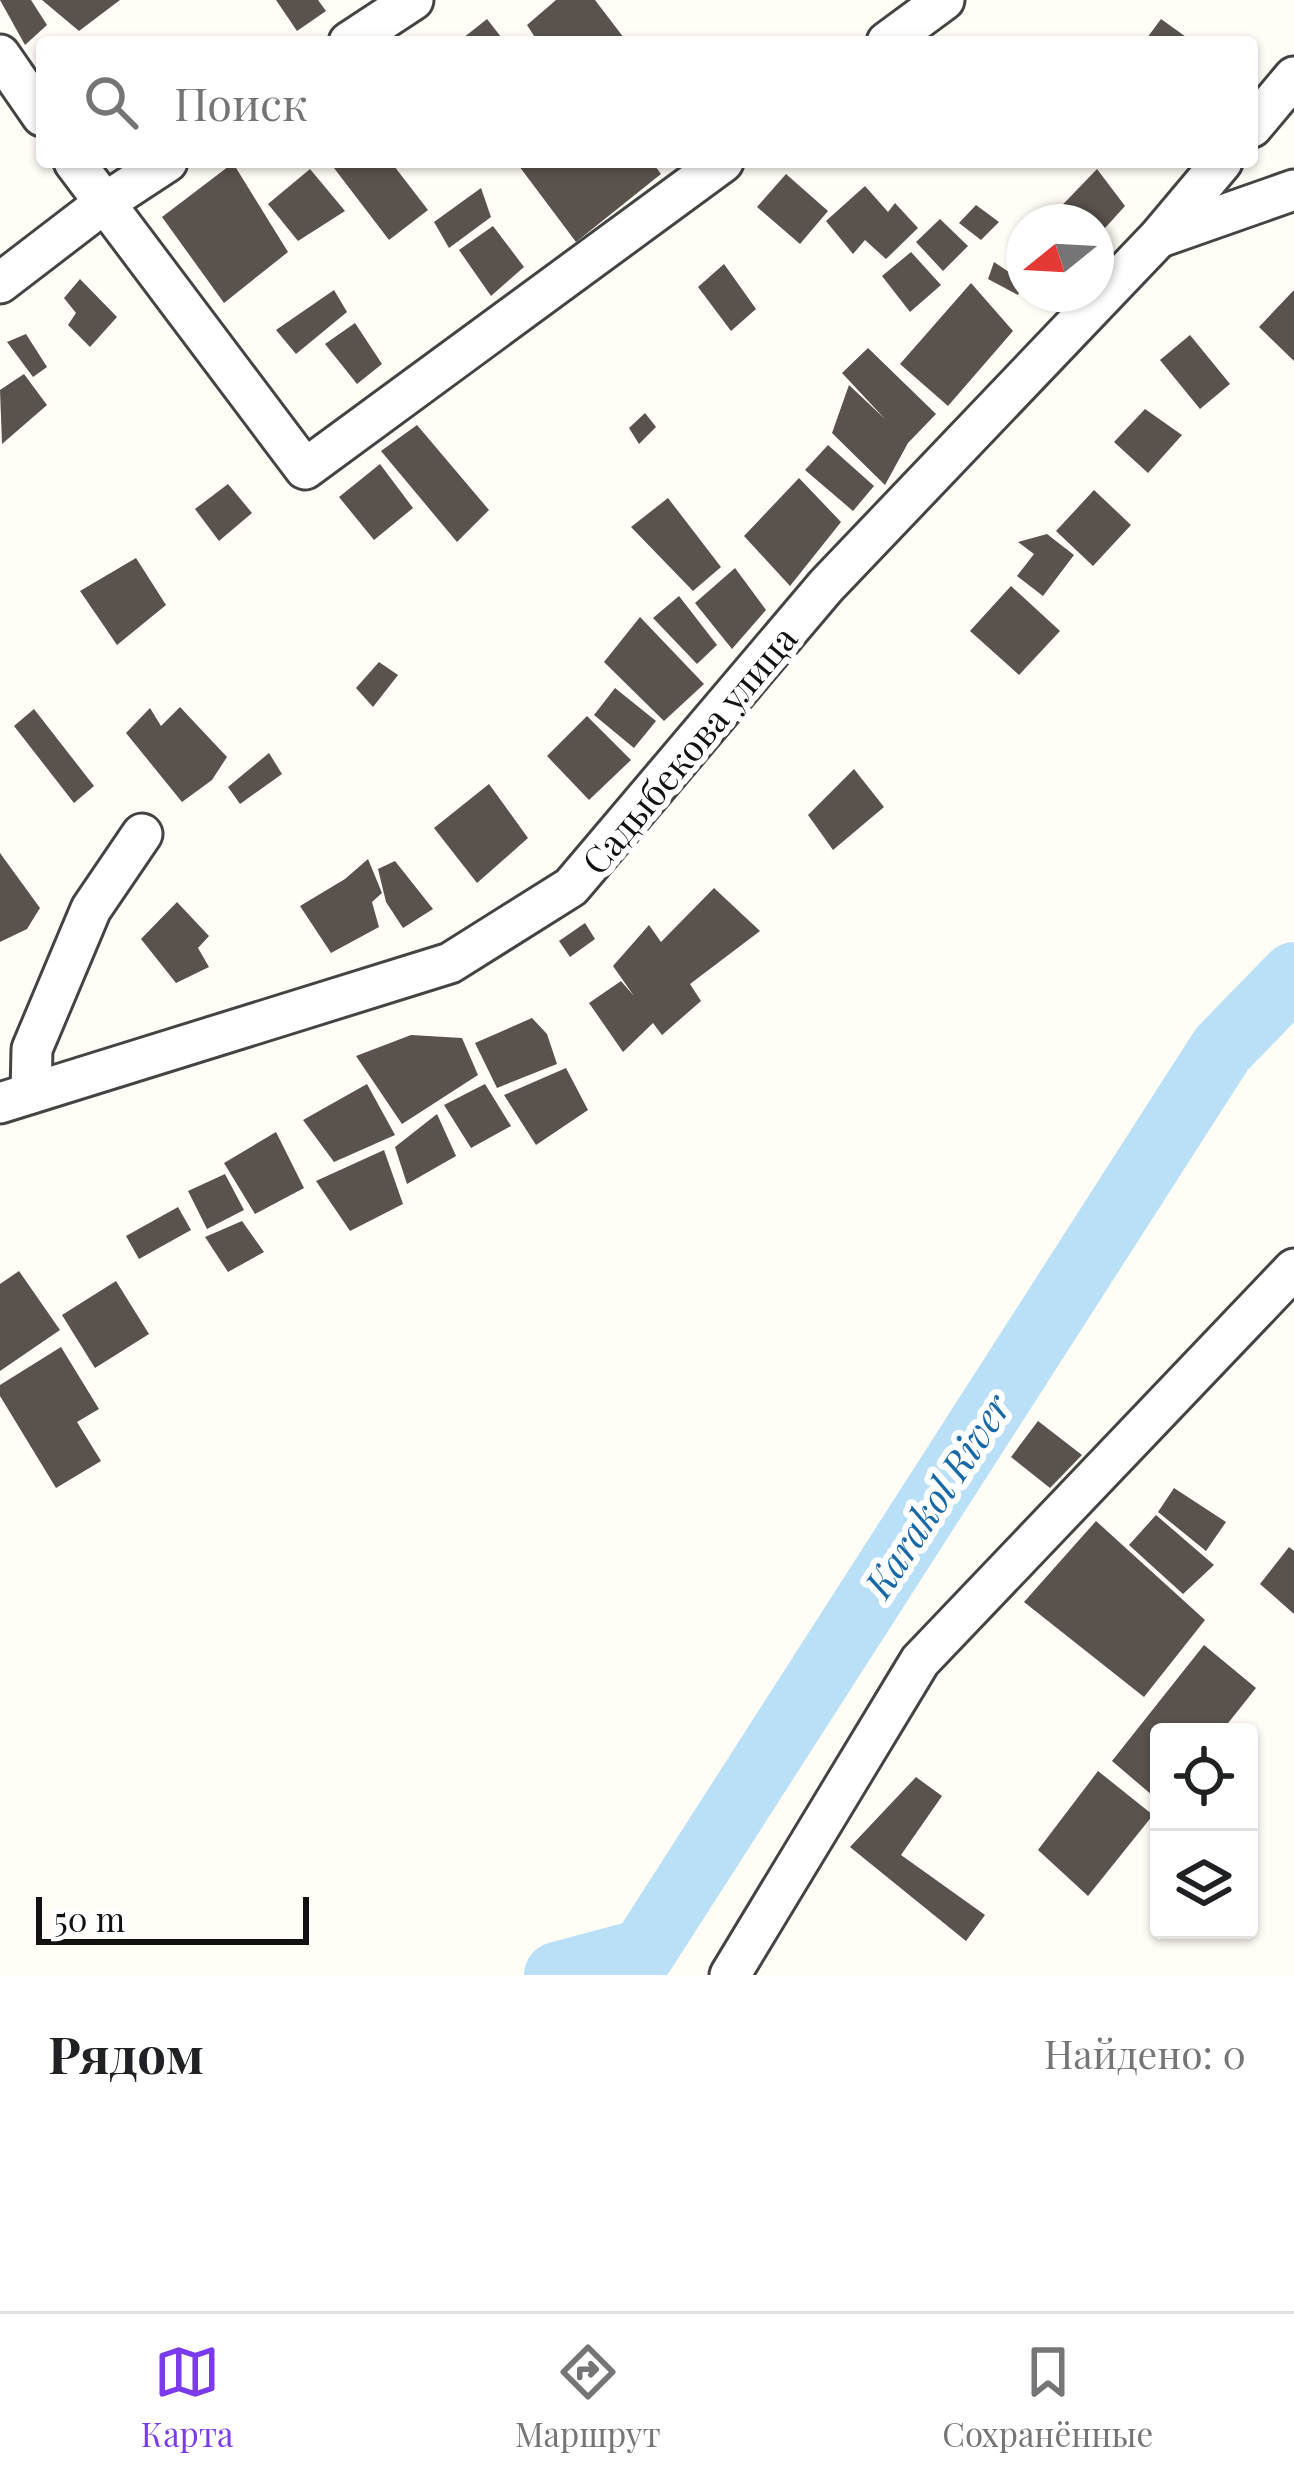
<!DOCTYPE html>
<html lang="ru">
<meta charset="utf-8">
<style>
:root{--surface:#fff;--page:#f6f6f6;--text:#202124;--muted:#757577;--line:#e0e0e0;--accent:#7c3aed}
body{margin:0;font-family:"Playfair Display",serif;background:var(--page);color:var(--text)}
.controls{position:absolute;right:36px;bottom:36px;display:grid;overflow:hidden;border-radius:12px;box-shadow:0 3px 9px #0004}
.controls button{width:108px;height:108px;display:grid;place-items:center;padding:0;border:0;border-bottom:3px solid var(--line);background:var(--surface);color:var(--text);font:60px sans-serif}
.compass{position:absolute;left:1006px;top:204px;width:108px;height:108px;border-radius:50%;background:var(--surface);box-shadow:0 3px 9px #0004;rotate:252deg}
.scale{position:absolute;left:36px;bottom:30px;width:273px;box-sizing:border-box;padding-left:12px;border:6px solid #111;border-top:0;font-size:33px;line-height:42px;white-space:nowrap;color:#111;-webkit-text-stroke:9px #fff;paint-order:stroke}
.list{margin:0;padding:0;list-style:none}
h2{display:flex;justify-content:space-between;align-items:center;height:156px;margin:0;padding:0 48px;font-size:51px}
h2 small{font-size:39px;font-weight:400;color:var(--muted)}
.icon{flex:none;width:66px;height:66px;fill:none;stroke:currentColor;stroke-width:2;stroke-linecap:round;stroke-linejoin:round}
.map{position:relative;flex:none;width:1294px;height:1975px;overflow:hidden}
.search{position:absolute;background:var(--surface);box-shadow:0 3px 9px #0004;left:36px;right:36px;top:36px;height:132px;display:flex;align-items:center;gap:30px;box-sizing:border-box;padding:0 42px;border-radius:12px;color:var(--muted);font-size:45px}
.sheet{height:336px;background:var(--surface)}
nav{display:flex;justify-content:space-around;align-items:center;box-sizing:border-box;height:168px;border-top:3px solid var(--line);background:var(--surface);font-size:33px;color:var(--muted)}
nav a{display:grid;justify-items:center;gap:6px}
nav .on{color:var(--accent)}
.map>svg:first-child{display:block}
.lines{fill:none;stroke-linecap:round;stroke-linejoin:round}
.river{stroke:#b9e0f7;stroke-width:66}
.building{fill:#5a524d}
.minor-casing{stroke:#444;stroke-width:45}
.minor{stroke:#fff;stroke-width:39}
.labels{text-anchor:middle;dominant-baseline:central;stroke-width:12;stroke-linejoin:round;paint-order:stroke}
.street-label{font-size:36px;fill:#111;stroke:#fff}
.water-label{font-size:39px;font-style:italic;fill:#1768a6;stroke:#fff}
</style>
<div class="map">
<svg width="1294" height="1975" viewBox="0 0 1294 1975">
<rect width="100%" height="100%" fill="#fffdf5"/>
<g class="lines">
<path class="river" d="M557,1975L643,1952L1222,1049L1294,975"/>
</g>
<g class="building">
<path d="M0,0H31L47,25L25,45Z"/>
<path d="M42,0H120L79,31Z"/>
<path d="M276,0H318L326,11L297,31Z"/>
<path d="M556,0H595L624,38L618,42H538L527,25Z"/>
<path d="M487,19L505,42H458Z"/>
<path d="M1161,19L1193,42H1144Z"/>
<path d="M343,162H391L428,210L389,240L334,168Z"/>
<path d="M524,162H652L661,174L576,242L519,166Z"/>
<path d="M233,163L288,252L224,303L162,217Z"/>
<path d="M310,169L345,211L298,241L268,204Z"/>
<path d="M1097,169L1125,206L1096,238V222H1046Z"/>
<path d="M786,174L828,211L800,244L757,207Z"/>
<path d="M865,186L888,212L895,203L918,228L886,259L865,240L853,254L826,221Z"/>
<path d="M481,188L491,217L449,248L434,222Z"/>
<path d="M976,205L999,222L981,240L959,223Z"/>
<path d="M940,219L968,246L943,271L916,242Z"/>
<path d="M493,226L524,267L491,296L459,250Z"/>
<path d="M911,252L941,285L910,312L882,276Z"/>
<path d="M994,262L1024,282L1018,295L988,279Z"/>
<path d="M724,264L756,309L731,331L698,287Z"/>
<path d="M80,279L117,317L90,347L68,325L76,313L64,298Z"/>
<path d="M971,283L1013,331L948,406L900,364Z"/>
<path d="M334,290L347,312L296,354L276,330Z"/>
<path d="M1294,290V361L1259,327Z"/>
<path d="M355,323L382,364L357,384L325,344Z"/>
<path d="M26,334L47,367L33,377L7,342Z"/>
<path d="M1190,335L1230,384L1200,409L1160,360Z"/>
<path d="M868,348L936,414L908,443L885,485L832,433L849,385L885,419L842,373Z"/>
<path d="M24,374L47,405L2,444L0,390Z"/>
<path d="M1145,409L1182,435L1148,473L1114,442Z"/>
<path d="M645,413L656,427L639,444L629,428Z"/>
<path d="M417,425L489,510L457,542L381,451Z"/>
<path d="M828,445L874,486L853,511L805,470Z"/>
<path d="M380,464L413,508L374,540L339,497Z"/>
<path d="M799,478L841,522L790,586L744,536Z"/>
<path d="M228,484L252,513L219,541L195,509Z"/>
<path d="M1094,490L1131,525L1093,566L1056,531Z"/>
<path d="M668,498L721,567L693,591L631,527Z"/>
<path d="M1047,534L1074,555L1043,596L1017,576L1034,554L1018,542Z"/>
<path d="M136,558L166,605L117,645L80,591Z"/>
<path d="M735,568L766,610L732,649L695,603Z"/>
<path d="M1011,586L1060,631L1019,675L970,631Z"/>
<path d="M679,596L717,645L697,664L653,618Z"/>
<path d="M640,617L704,684L664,721L604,662Z"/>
<path d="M379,662L398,675L373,707L356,688Z"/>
<path d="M615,688L656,721L634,748L594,715Z"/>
<path d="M180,707L227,757L212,780L182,802L126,733L150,708L161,726Z"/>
<path d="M34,709L94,786L74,803L14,726Z"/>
<path d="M587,716L631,760L589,800L547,756Z"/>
<path d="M269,753L282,774L240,804L228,787Z"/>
<path d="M854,769L884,807L833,850L808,815Z"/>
<path d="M489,784L528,838L477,883L434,828Z"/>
<path d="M0,853L40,908L27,929L0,942Z"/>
<path d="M368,859L382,893L372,902L379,927L331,953L300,906L345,879Z"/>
<path d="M395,861L433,909L403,928L386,902L378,869Z"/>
<path d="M714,888L760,931L690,984L701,1001L662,1035L653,1023L623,1052L589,1003L621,981L634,996L613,966L649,925L661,942Z"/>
<path d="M177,902L209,936L198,948L209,967L176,983L141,939Z"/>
<path d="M585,923L595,939L570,957L559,941Z"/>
<path d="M532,1018L547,1034L557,1064L497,1088L475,1043Z"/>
<path d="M411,1035L462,1038L478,1075L402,1124L356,1056Z"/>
<path d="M566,1068L588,1110L536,1145L504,1095Z"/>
<path d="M367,1084L395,1135L334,1162L303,1120Z"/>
<path d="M485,1084L511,1126L471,1148L444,1105Z"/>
<path d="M437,1114L456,1156L407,1184L395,1147Z"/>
<path d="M276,1132L304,1188L255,1214L224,1163Z"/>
<path d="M384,1150L403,1204L350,1231L316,1181Z"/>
<path d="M225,1174L244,1210L207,1229L188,1191Z"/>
<path d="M178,1207L191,1230L139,1259L126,1236Z"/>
<path d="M242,1221L264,1252L228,1272L205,1237Z"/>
<path d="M19,1271L60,1330L0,1371V1284Z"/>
<path d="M116,1281L149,1334L95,1368L62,1315Z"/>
<path d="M61,1347L99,1409L77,1422L101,1461L56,1488L0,1396V1385Z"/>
<path d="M1038,1421L1082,1455L1050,1488L1011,1457Z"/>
<path d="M1174,1488L1226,1522L1206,1551L1158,1512Z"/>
<path d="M1156,1515L1214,1565L1183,1594L1129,1545Z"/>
<path d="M1096,1521L1205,1620L1144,1697L1024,1602Z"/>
<path d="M1289,1547L1294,1551V1614L1260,1584Z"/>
<path d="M1204,1645L1256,1688L1221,1732H1159V1801L1112,1761Z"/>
<path d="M1098,1771L1153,1815L1088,1896L1038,1850Z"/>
<path d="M916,1777L942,1796L901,1855L985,1915L966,1941L850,1847Z"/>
</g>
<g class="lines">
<defs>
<g id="minor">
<path d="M349,42L413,0"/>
<path d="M887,42L944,0"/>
<path d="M0,55L42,116"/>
<path d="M1252,127L1294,77"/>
<path d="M74,162L305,469L723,162"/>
<path d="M1163,236L1294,190"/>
<path d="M0,283L103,204L167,162"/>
<path d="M31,1093L32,1049L91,909L142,834"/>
<path d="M0,1103L450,963L571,887L826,586L1159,237L1222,162"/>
<path d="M730,1975L920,1661L1294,1269"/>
</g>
</defs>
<use href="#minor" class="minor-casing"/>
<use href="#minor" class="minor"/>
</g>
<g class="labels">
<g class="street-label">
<text transform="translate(688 749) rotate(-50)">Садыбекова улица</text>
</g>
<g class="water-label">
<text transform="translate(936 1495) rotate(-57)">Karakol River</text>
</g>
</g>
</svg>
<div class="controls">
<button><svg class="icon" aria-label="locate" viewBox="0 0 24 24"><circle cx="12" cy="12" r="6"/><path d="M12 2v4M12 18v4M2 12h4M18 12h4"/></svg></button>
<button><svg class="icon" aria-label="layers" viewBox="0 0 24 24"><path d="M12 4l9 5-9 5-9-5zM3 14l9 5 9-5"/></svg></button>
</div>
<svg class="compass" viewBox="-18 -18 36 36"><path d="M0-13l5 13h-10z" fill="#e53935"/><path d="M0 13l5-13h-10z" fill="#757577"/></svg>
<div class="scale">50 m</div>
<div class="search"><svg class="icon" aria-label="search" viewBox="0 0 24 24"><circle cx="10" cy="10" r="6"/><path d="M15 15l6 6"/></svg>Поиск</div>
</div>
<section class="sheet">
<h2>Рядом<small>Найдено: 0</small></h2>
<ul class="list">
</ul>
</section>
<nav>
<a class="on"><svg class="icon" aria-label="map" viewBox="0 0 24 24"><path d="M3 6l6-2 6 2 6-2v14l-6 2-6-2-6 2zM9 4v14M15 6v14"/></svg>Карта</a>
<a><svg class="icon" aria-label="directions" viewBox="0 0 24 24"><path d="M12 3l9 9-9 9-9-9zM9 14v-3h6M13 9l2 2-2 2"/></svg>Маршрут</a>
<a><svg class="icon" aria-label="saved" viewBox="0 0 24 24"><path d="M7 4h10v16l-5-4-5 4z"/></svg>Сохранённые</a>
</nav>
